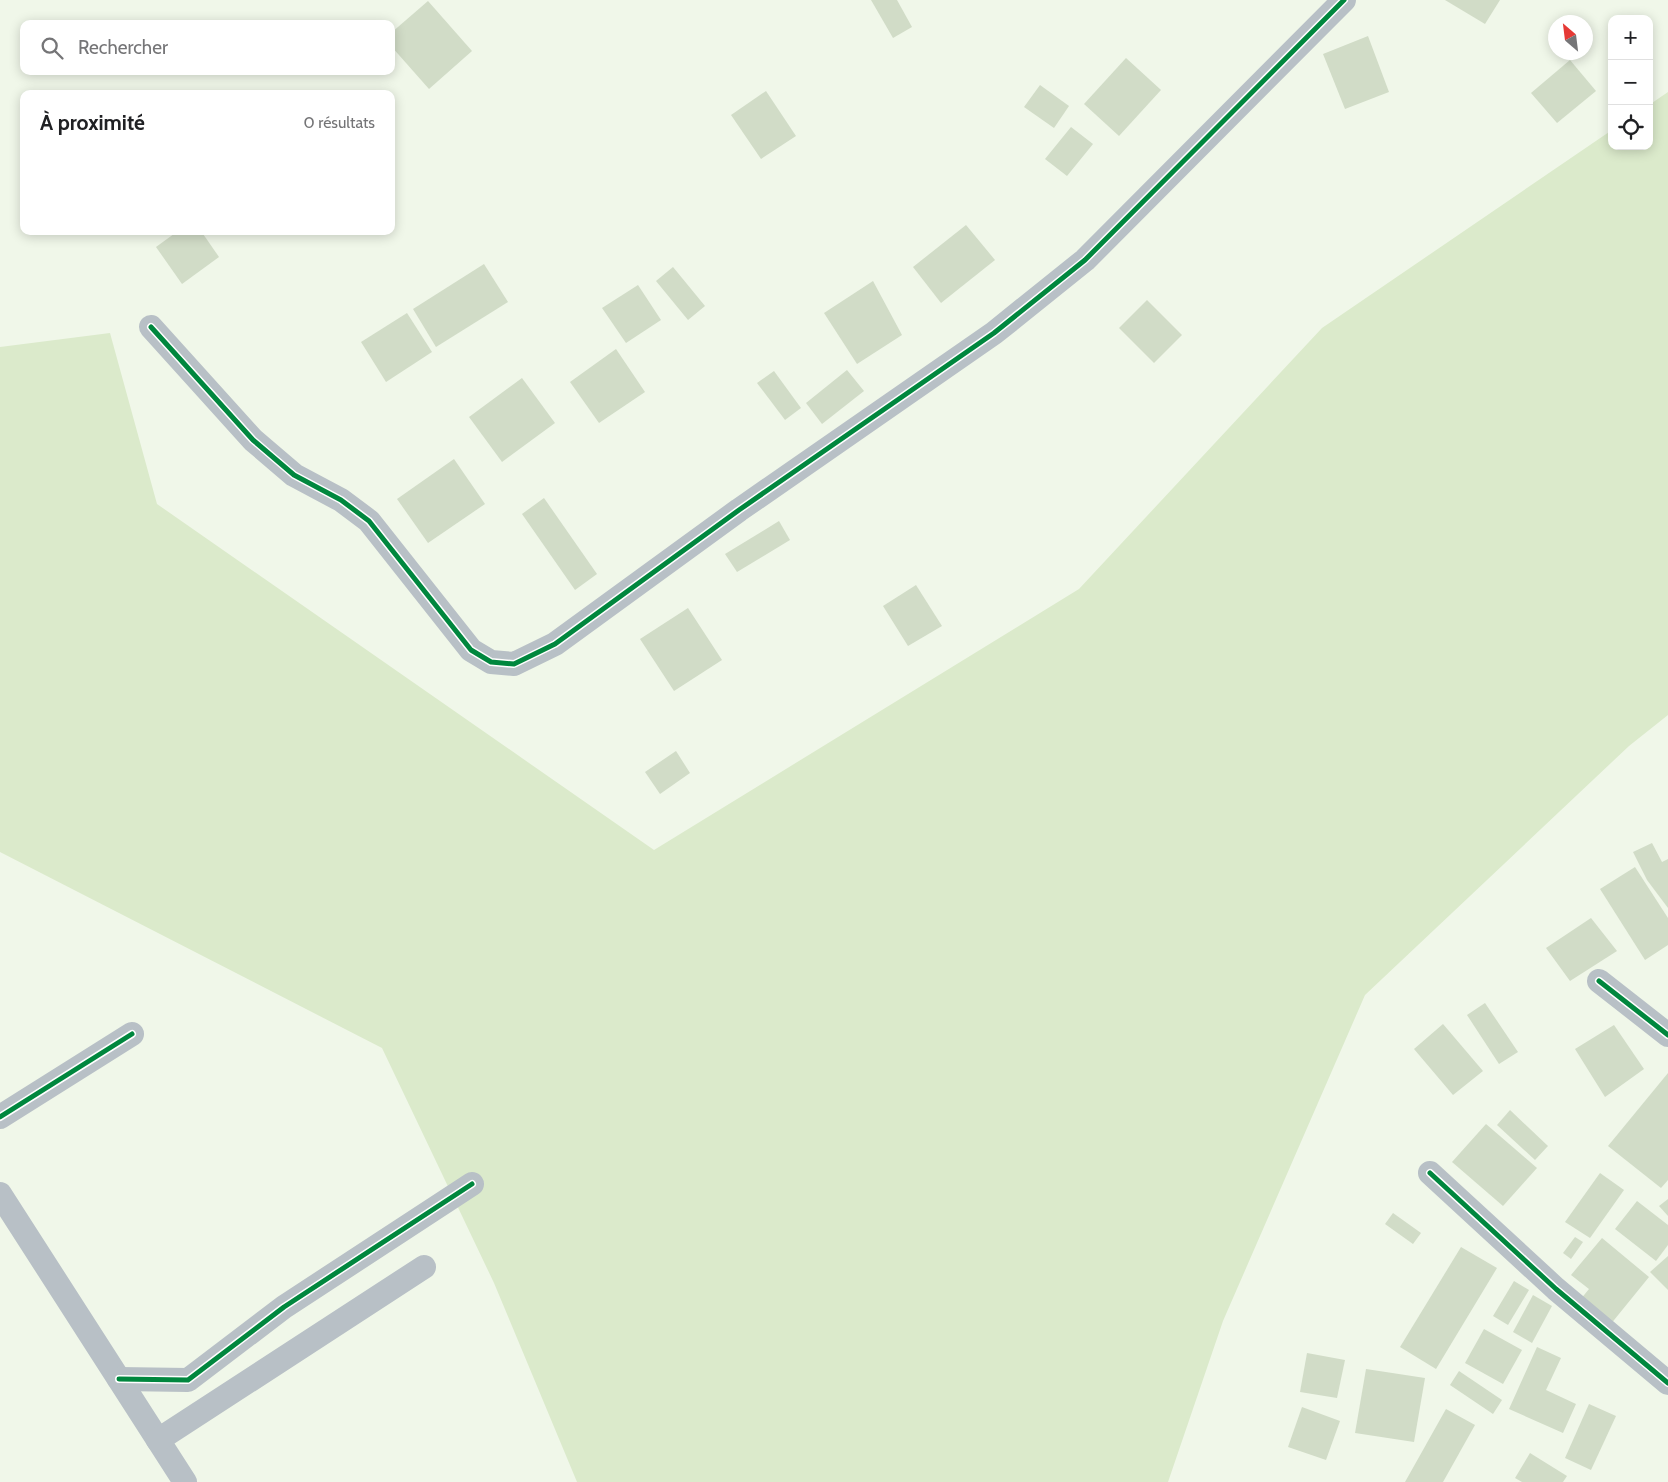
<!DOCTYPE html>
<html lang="fr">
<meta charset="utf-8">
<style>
:root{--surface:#fff;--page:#f2f2f2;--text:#202124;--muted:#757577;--line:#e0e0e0}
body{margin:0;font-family:Cabin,sans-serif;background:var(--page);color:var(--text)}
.controls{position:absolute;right:15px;top:15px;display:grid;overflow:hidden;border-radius:10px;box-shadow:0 2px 12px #0003}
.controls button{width:45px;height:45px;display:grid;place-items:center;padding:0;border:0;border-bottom:1px solid var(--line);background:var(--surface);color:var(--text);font:25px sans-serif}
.compass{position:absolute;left:1548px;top:15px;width:45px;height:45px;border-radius:50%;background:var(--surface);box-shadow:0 2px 12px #0003;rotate:332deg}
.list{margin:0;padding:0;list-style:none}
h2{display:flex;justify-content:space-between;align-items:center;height:65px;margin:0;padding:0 20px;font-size:21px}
h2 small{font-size:16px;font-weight:400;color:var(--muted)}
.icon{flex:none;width:28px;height:28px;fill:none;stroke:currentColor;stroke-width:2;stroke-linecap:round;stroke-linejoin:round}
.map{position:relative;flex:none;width:1668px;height:1482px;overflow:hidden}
.search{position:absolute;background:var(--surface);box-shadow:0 2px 12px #0003;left:20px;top:20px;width:375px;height:55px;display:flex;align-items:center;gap:12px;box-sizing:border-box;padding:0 18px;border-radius:10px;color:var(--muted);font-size:19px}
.panel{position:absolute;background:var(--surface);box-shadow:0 2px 12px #0003;left:20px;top:90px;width:375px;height:145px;border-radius:10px}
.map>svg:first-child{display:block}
.green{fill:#dbeacb}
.building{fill:#d1dcc7}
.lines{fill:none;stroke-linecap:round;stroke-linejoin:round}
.minor{stroke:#b8c0c6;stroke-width:24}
.cycleway-casing{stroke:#fff;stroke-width:8}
.cycleway{stroke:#00873e;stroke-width:5}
</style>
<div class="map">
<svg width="1668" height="1482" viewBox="0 0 1668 1482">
<rect width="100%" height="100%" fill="#f0f7e9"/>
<path class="green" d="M1668,92V715L1629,746L1365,995L1223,1321L1168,1482H577L494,1283L382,1048L0,852V347L110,333L157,504L654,850L1079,589L1322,328L1612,130V146H1649V105Z"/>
<g class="building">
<path d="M871,0H897L912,27L893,38Z"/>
<path d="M1445,0H1500L1485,24Z"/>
<path d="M428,1L472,51L429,89L391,46V33Z"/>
<path d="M1368,36L1389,92L1345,109L1323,54Z"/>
<path d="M1126,58L1161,90L1119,136L1084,104Z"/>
<path d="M1570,60L1596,91L1557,123L1531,93Z"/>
<path d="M1040,85L1069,106L1054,128L1024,107Z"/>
<path d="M766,91L796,136L761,159L731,115Z"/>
<path d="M1071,127L1093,144L1067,176L1045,159Z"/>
<path d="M966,225L995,260L941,303L913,267Z"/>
<path d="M178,231H201L219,257L182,284L156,247Z"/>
<path d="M484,264L508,302L436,347L413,309Z"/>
<path d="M673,267L705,306L688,320L656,281Z"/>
<path d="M873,281L902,335L857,364L824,313Z"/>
<path d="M638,285L661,320L626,343L602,308Z"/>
<path d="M1147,300L1182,335L1154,363L1119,328Z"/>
<path d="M407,313L432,352L386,382L361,342Z"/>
<path d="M616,349L645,392L599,423L570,382Z"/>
<path d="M847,370L864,391L822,424L806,403Z"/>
<path d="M774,371L801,408L785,420L757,383Z"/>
<path d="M522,378L555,423L502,462L469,417Z"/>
<path d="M454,459L485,504L428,543L397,499Z"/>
<path d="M544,498L597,574L575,590L522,514Z"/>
<path d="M779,521L790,540L737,572L725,554Z"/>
<path d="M916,585L942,626L908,646L883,606Z"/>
<path d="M688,608L722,660L674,691L640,639Z"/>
<path d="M676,751L690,773L660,794L645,772Z"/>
<path d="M1652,843L1662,862L1668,859V908L1647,880L1633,852Z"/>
<path d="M1635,867L1668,918V945L1645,960L1600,889Z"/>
<path d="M1591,918L1617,951L1570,981L1546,948Z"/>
<path d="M1485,1003L1518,1052L1499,1064L1467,1015Z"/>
<path d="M1443,1024L1483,1071L1453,1095L1414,1049Z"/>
<path d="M1614,1025L1644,1069L1605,1097L1575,1049Z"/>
<path d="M1668,1073V1180L1661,1188L1608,1146Z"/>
<path d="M1510,1110L1548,1146L1535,1160L1497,1125Z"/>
<path d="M1486,1124L1537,1168L1503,1206L1452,1162Z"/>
<path d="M1600,1173L1624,1190L1590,1238L1565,1222Z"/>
<path d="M1668,1199V1216L1659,1206Z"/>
<path d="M1637,1201L1668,1225V1245L1656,1261L1615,1229Z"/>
<path d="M1393,1213L1421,1233L1413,1244L1385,1224Z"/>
<path d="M1575,1237L1583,1242L1571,1259L1563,1253Z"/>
<path d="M1602,1238L1649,1277L1610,1325L1580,1300L1589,1289L1571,1275Z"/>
<path d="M1461,1247L1497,1268L1436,1369L1400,1347Z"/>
<path d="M1668,1256V1290L1650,1272Z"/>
<path d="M1514,1281L1529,1290L1508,1325L1493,1316Z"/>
<path d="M1533,1295L1552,1306L1532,1343L1513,1332Z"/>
<path d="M1484,1329L1522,1350L1503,1384L1465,1363Z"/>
<path d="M1537,1347L1561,1358L1546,1390L1576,1404L1563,1433L1509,1409Z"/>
<path d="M1307,1353L1345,1360L1337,1398L1300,1392Z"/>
<path d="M1366,1369L1425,1378L1414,1442L1355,1433Z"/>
<path d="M1459,1371L1502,1400L1493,1414L1450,1385Z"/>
<path d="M1589,1404L1616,1416L1591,1470L1565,1458Z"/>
<path d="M1302,1407L1340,1421L1326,1460L1288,1447Z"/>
<path d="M1446,1409L1475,1425L1443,1482H1405Z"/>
<path d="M1530,1453L1567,1476L1563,1482H1522L1515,1478Z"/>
</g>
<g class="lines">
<g class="minor">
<path d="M151,327L253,440L294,475L341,500L369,521L471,650L491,662L514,664L555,644L739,510L994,333L1085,260L1344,0"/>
<path d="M1599,981L1668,1035"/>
<path d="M0,1117L132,1034"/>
<path d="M1430,1173L1556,1289L1668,1383"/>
<path d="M0,1194L185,1482"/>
<path d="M119,1379L188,1380L284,1307L472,1184"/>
<path d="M158,1440L424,1267"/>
</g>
<defs>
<g id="cycleway">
<path d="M151,327L253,440L294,475L341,500L369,521L471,650L491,662L514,664L555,644L739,510L994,333L1085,260L1344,0"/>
<path d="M1599,981L1668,1035"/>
<path d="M0,1117L132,1034"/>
<path d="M1430,1173L1556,1289L1668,1383"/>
<path d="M119,1379L188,1380L284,1307L472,1184"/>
</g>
</defs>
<use href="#cycleway" class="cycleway-casing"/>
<use href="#cycleway" class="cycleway"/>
</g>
</svg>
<div class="controls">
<button>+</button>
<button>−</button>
<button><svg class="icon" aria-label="locate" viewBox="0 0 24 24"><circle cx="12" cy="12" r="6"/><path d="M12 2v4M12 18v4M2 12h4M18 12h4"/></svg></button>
</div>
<svg class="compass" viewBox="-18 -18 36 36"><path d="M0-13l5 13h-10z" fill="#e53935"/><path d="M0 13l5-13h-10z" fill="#757577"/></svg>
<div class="search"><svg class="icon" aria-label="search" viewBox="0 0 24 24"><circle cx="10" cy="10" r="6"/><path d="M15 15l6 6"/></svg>Rechercher</div>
<section class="panel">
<h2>À proximité<small>0 résultats</small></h2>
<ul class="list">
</ul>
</section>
</div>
